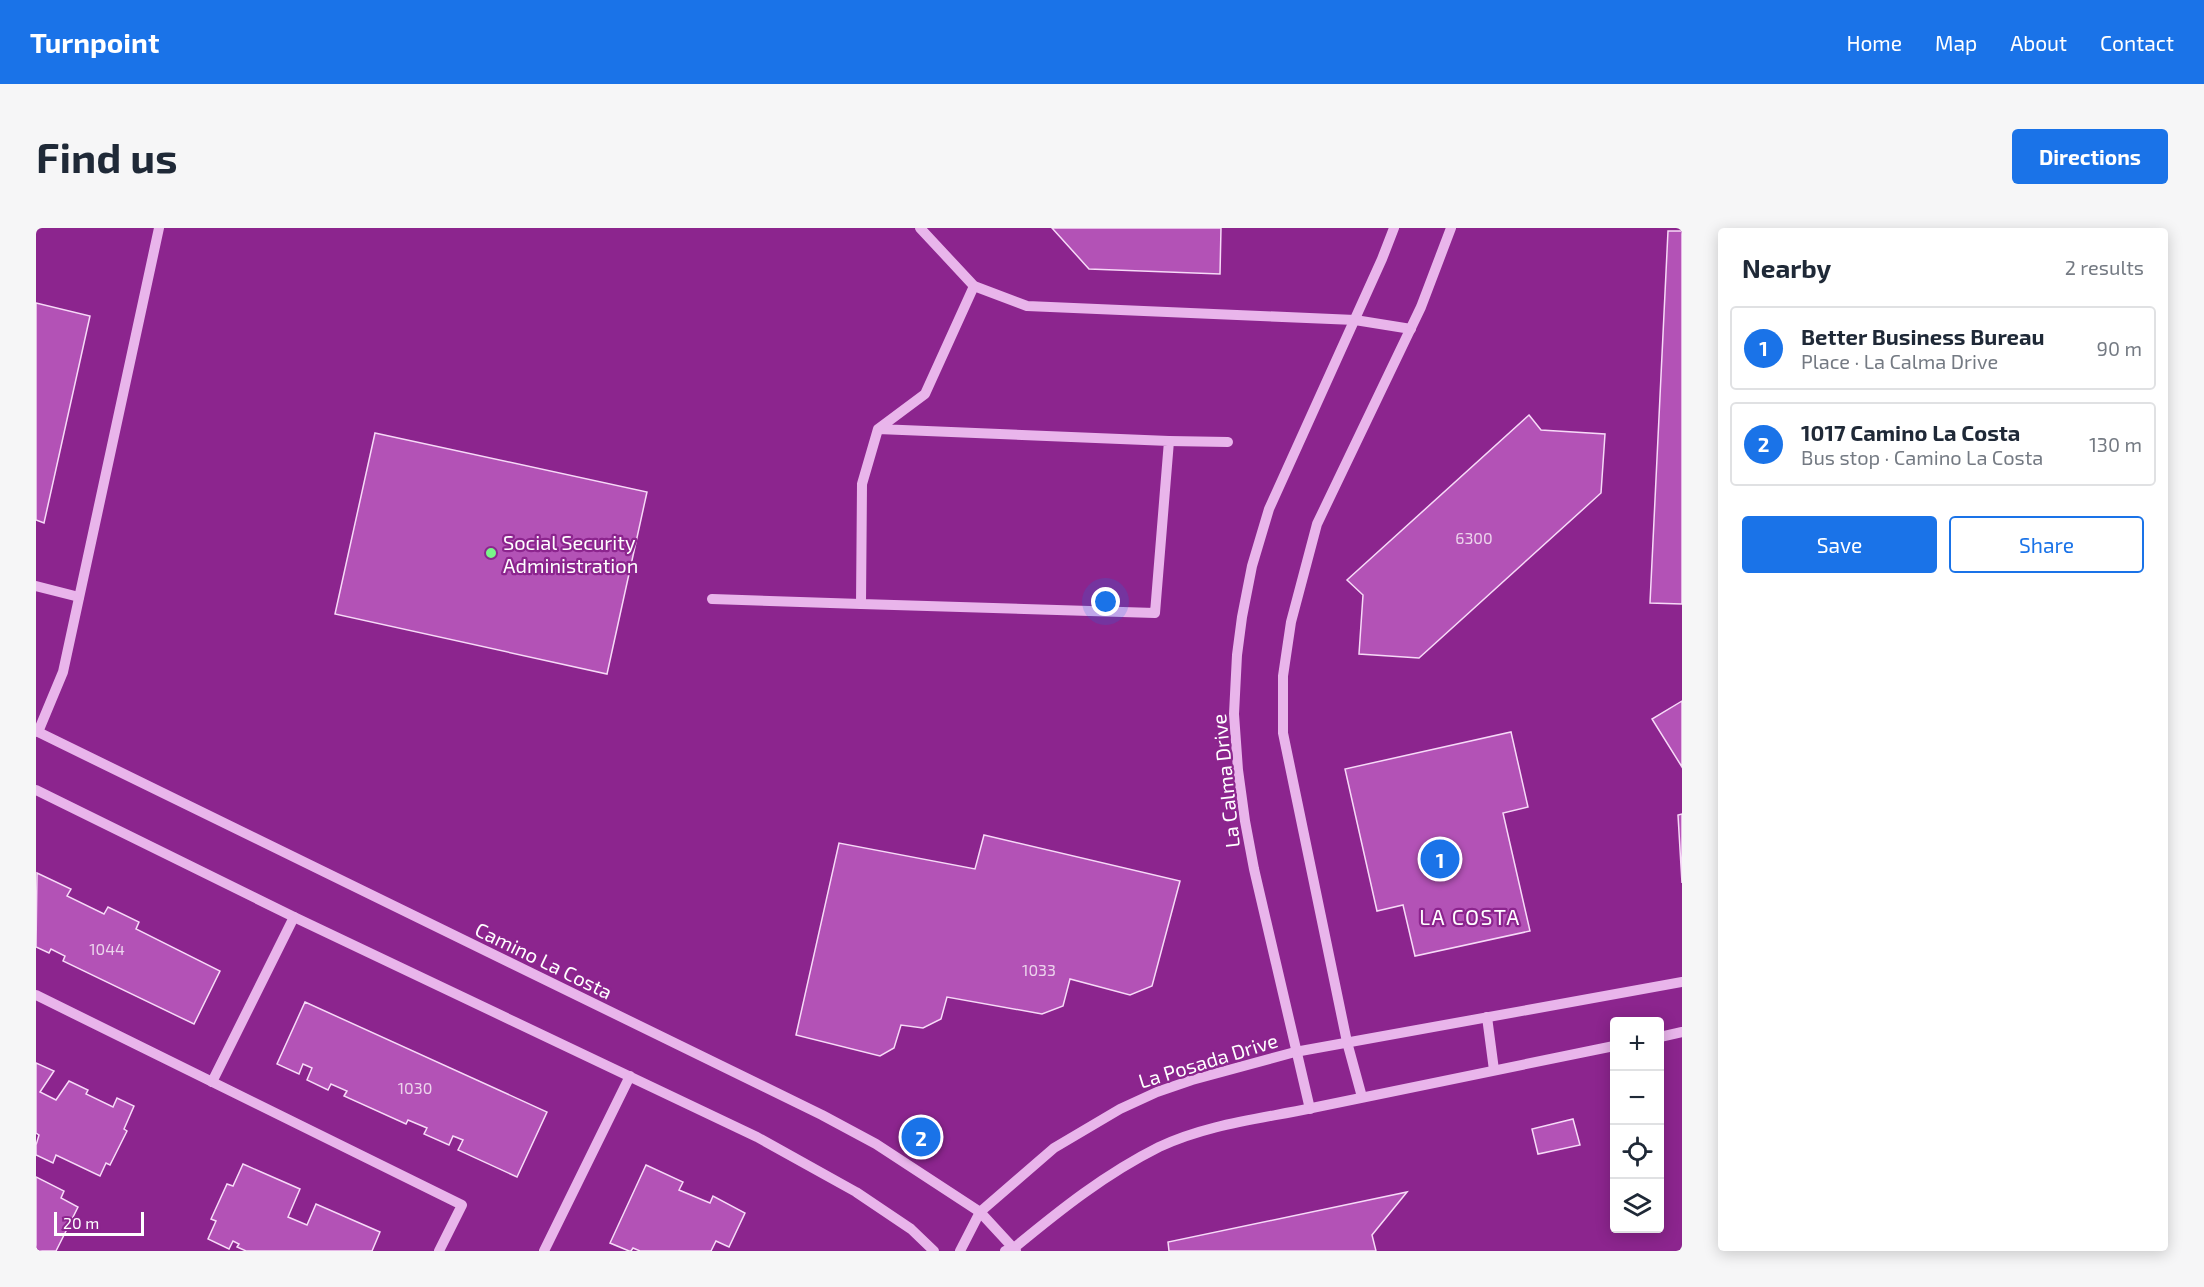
<!DOCTYPE html>
<meta charset="utf-8">
<style>
:root{--surface:#fff;--page:#f6f6f7;--text:#1f2937;--muted:#747a83;--line:#e0e1e3;--accent:#1a73e8}
body{margin:0;font-family:"Exo 2",sans-serif;background:var(--page);color:var(--text)}
.controls{position:absolute;right:18px;bottom:18px;display:grid;overflow:hidden;border-radius:6px;box-shadow:0 3px 15px #0003}
.controls button{width:54px;height:54px;display:grid;place-items:center;padding:0;border:0;border-bottom:2px solid var(--line);background:var(--surface);color:var(--text);font:30px sans-serif}
.scale{position:absolute;left:18px;bottom:15px;width:90px;box-sizing:border-box;padding-left:6px;border:3px solid #fff;border-top:0;font-size:16px;line-height:21px;white-space:nowrap;color:#fff;-webkit-text-stroke:4px #8c258e;paint-order:stroke}
.you{position:absolute;left:1070px;top:374px;width:21px;height:21px;margin:-15px;border:4px solid #fff;border-radius:50%;background:#1a73e8;box-shadow:0 0 0 9px #1a73e833}
.badge{display:grid;place-items:center;width:39px;height:39px;border-radius:50%;background:var(--accent);color:#fff;font-size:20px;font-weight:700}
.pin{position:absolute;translate:-50% -50%;border:3px solid #fff;box-shadow:0 2px 6px #0006}
.list{margin:0;padding:0;list-style:none}
h2{display:flex;justify-content:space-between;align-items:center;height:78px;margin:0;padding:0 24px;font-size:26px}
h2 small{font-size:20px;font-weight:400;color:var(--muted)}
.list li{display:grid;grid-template-columns:39px 1fr auto;gap:18px;align-items:center;box-sizing:border-box;height:84px;margin:0 12px 12px;padding:0 12px;border:2px solid var(--line);border-radius:6px}
.list b{display:block;font-size:22px;white-space:nowrap}
.list p{margin:0;font-size:20px;white-space:nowrap;color:var(--muted)}
.list em{font-size:20px;font-style:normal;color:var(--muted)}
.actions{display:flex;gap:12px;padding:18px 24px}
.actions a{flex:1;padding:14px 0;border:2px solid var(--accent);border-radius:6px;text-align:center;font-size:21px;color:var(--accent)}
.actions .main{background:var(--accent);color:#fff}
.icon{flex:none;width:33px;height:33px;fill:none;stroke:currentColor;stroke-width:2;stroke-linecap:round;stroke-linejoin:round}
.map{position:relative;flex:none;width:1646px;height:1023px;overflow:hidden;border-radius:6px}
header{display:flex;align-items:center;gap:36px;box-sizing:border-box;height:84px;padding:0 30px;background:var(--accent);color:#fff}
header strong{font-size:28px}
nav{display:flex;gap:33px;margin-inline-start:auto;font-size:21px}
.intro{display:flex;align-items:center;justify-content:space-between;box-sizing:border-box;height:144px;padding:0 36px}
h1{margin:0;font-size:42px}
.button{padding:15px 27px;border-radius:6px;background:var(--accent);color:#fff;font-size:21px;font-weight:700}
main{display:flex;gap:36px;padding:0 36px}
aside{flex:1;background:var(--surface);border-radius:6px;box-shadow:0 3px 15px #0003}
.map>svg:first-child{display:block}
.building{fill:#b352b6;stroke:#f7daf8;stroke-width:1.5}
.lines{fill:none;stroke-linecap:round;stroke-linejoin:round}
.minor{stroke:#e9b5eb;stroke-width:10}
.poi-dot{fill:#79f58a;stroke:#8c258e;stroke-width:2}
.labels{text-anchor:middle;dominant-baseline:central;stroke-width:4.5;stroke-linejoin:round;paint-order:stroke}
.number-label{font-size:16px;fill:#ecd4ed}
.poi-label{font-size:20px;fill:#fff;stroke:#8c258e;text-anchor:start}
.street-label{font-size:20px;fill:#fff;stroke:#8c258e}
.neighbourhood-label{font-size:21px;letter-spacing:1.5px;fill:#fff;stroke:#8c258e}
</style>
<header>
<strong>Turnpoint</strong>
<nav><a>Home</a><a>Map</a><a>About</a><a>Contact</a></nav>
</header>
<div class="intro"><h1>Find us</h1><a class="button">Directions</a></div>
<main>
<div class="map">
<svg width="1646" height="1023" viewBox="0 0 1646 1023">
<rect width="100%" height="100%" fill="#8c258e"/>
<g class="building">
<path d="M1016,0H1185L1184,46L1053,41Z"/>
<path d="M1632,3H1646V376L1614,375Z"/>
<path d="M0,75L54,88L8,295L0,292Z"/>
<path d="M1493,187L1505,202L1569,206L1565,265L1383,430L1323,426L1327,367L1311,352Z"/>
<path d="M339,205L611,264L571,446L299,386Z"/>
<path d="M1646,473V539L1616,491Z"/>
<path d="M1475,504L1492,579L1467,585L1494,703L1379,728L1367,677L1341,683L1309,541Z"/>
<path d="M1646,586V655L1642,587Z"/>
<path d="M948,607L1144,653L1116,758L1094,767L1034,751L1027,778L1006,786L911,769L905,791L887,800L865,797L858,820L844,828L760,807L803,615L939,641Z"/>
<path d="M1,645L35,661L31,668L68,686L72,679L103,694L100,701L184,743L158,796L27,733L29,728L15,721L13,725L0,719Z"/>
<path d="M269,774L511,884L481,949L422,922L427,912L417,908L413,917L388,906L391,900L372,892L370,896L308,868L311,863L295,856L292,862L271,852L276,840L267,836L263,846L241,836Z"/>
<path d="M0,835L18,843L4,864L20,872L33,853L52,862L50,866L77,879L81,870L98,878L88,901L91,903L74,937L70,935L64,948L20,927L17,935L0,927V917L3,907L0,905Z"/>
<path d="M1537,891L1544,917L1502,926L1496,901Z"/>
<path d="M207,936L264,961L252,989L271,997L280,976L344,1004L336,1023H210L201,1019L203,1016L197,1013L193,1021L172,1011L180,993L175,991L191,956L197,958Z"/>
<path d="M610,937L647,954L643,962L674,975L677,968L709,985L693,1019L680,1013L675,1023H604L597,1020L595,1023H593L574,1015Z"/>
<path d="M0,949L28,963L25,970L42,979L20,1023H0Z"/>
<path d="M1371,964L1336,1007L1340,1023H1133L1132,1014Z"/>
</g>
<g class="lines">
<g class="minor">
<path d="M884,0L938,58L991,78L1319,92L1375,101"/>
<path d="M842,201L1133,213L1119,385L825,376L826,256L842,201L889,166L938,58"/>
<path d="M1133,213L1192,214"/>
<path d="M0,358L43,369"/>
<path d="M676,371L825,376"/>
<path d="M0,503L786,887L840,916L944,984L980,1023"/>
<path d="M2,504L27,444L123,0"/>
<path d="M0,562L258,689L721,909L820,964L875,1001L898,1023"/>
<path d="M0,767L426,977L403,1023"/>
<path d="M1451,789L1458,842"/>
<path d="M1624,809L1646,804"/>
<path d="M176,854L258,689"/>
<path d="M1326,869L1311,814L1247,505V448L1255,394L1281,296L1385,79L1415,0"/>
<path d="M1274,881L1218,641L1209,593L1202,542L1198,486L1201,427L1206,389L1216,338L1233,281L1346,31L1358,0"/>
<path d="M508,1023L594,848"/>
<path d="M924,1023L944,984L1018,920L1084,881L1121,864L1156,852L1259,824L1646,754"/>
<path d="M969,1023L978,1020C1024,982 1069,946 1123,919C1172,896 1224,891 1276,880C1377,859 1478,838 1578,818"/>
</g>
</g>
<circle class="poi-dot" cx="455" cy="325" r="6"/>
<g class="labels">
<g class="number-label">
<text x="1438" y="309">6300</text>
<text x="71" y="720">1044</text>
<text x="1003" y="741">1033</text>
<text x="379" y="859">1030</text>
</g>
<g class="poi-label">
<text x="467" y="314">Social Security<tspan x="467" dy="23">Administration</tspan></text>
</g>
<g class="street-label">
<text transform="translate(1189 553) rotate(-96)">La Calma Drive</text>
<text transform="translate(508 732) rotate(26)">Camino La Costa</text>
<text transform="translate(1172 832) rotate(-17)">La Posada Drive</text>
</g>
<g class="neighbourhood-label">
<text x="1434" y="688">LA COSTA</text>
</g>
</g>
</svg>
<div class="controls">
<button>+</button>
<button>−</button>
<button><svg class="icon" aria-label="locate" viewBox="0 0 24 24"><circle cx="12" cy="12" r="6"/><path d="M12 2v4M12 18v4M2 12h4M18 12h4"/></svg></button>
<button><svg class="icon" aria-label="layers" viewBox="0 0 24 24"><path d="M12 4l9 5-9 5-9-5zM3 14l9 5 9-5"/></svg></button>
</div>
<div class="scale">20 m</div>
<div class="you"></div>
<div class="pin badge" style="left:1404px;top:631px">1</div>
<div class="pin badge" style="left:885px;top:909px">2</div>
</div>
<aside>
<h2>Nearby<small>2 results</small></h2>
<ul class="list">
<li><span class="badge">1</span><div><b>Better Business Bureau</b><p>Place · La Calma Drive</p></div><em>90 m</em></li>
<li><span class="badge">2</span><div><b>1017 Camino La Costa</b><p>Bus stop · Camino La Costa</p></div><em>130 m</em></li>
</ul>
<div class="actions"><a class="main">Save</a><a>Share</a></div>
</aside>
</main>
